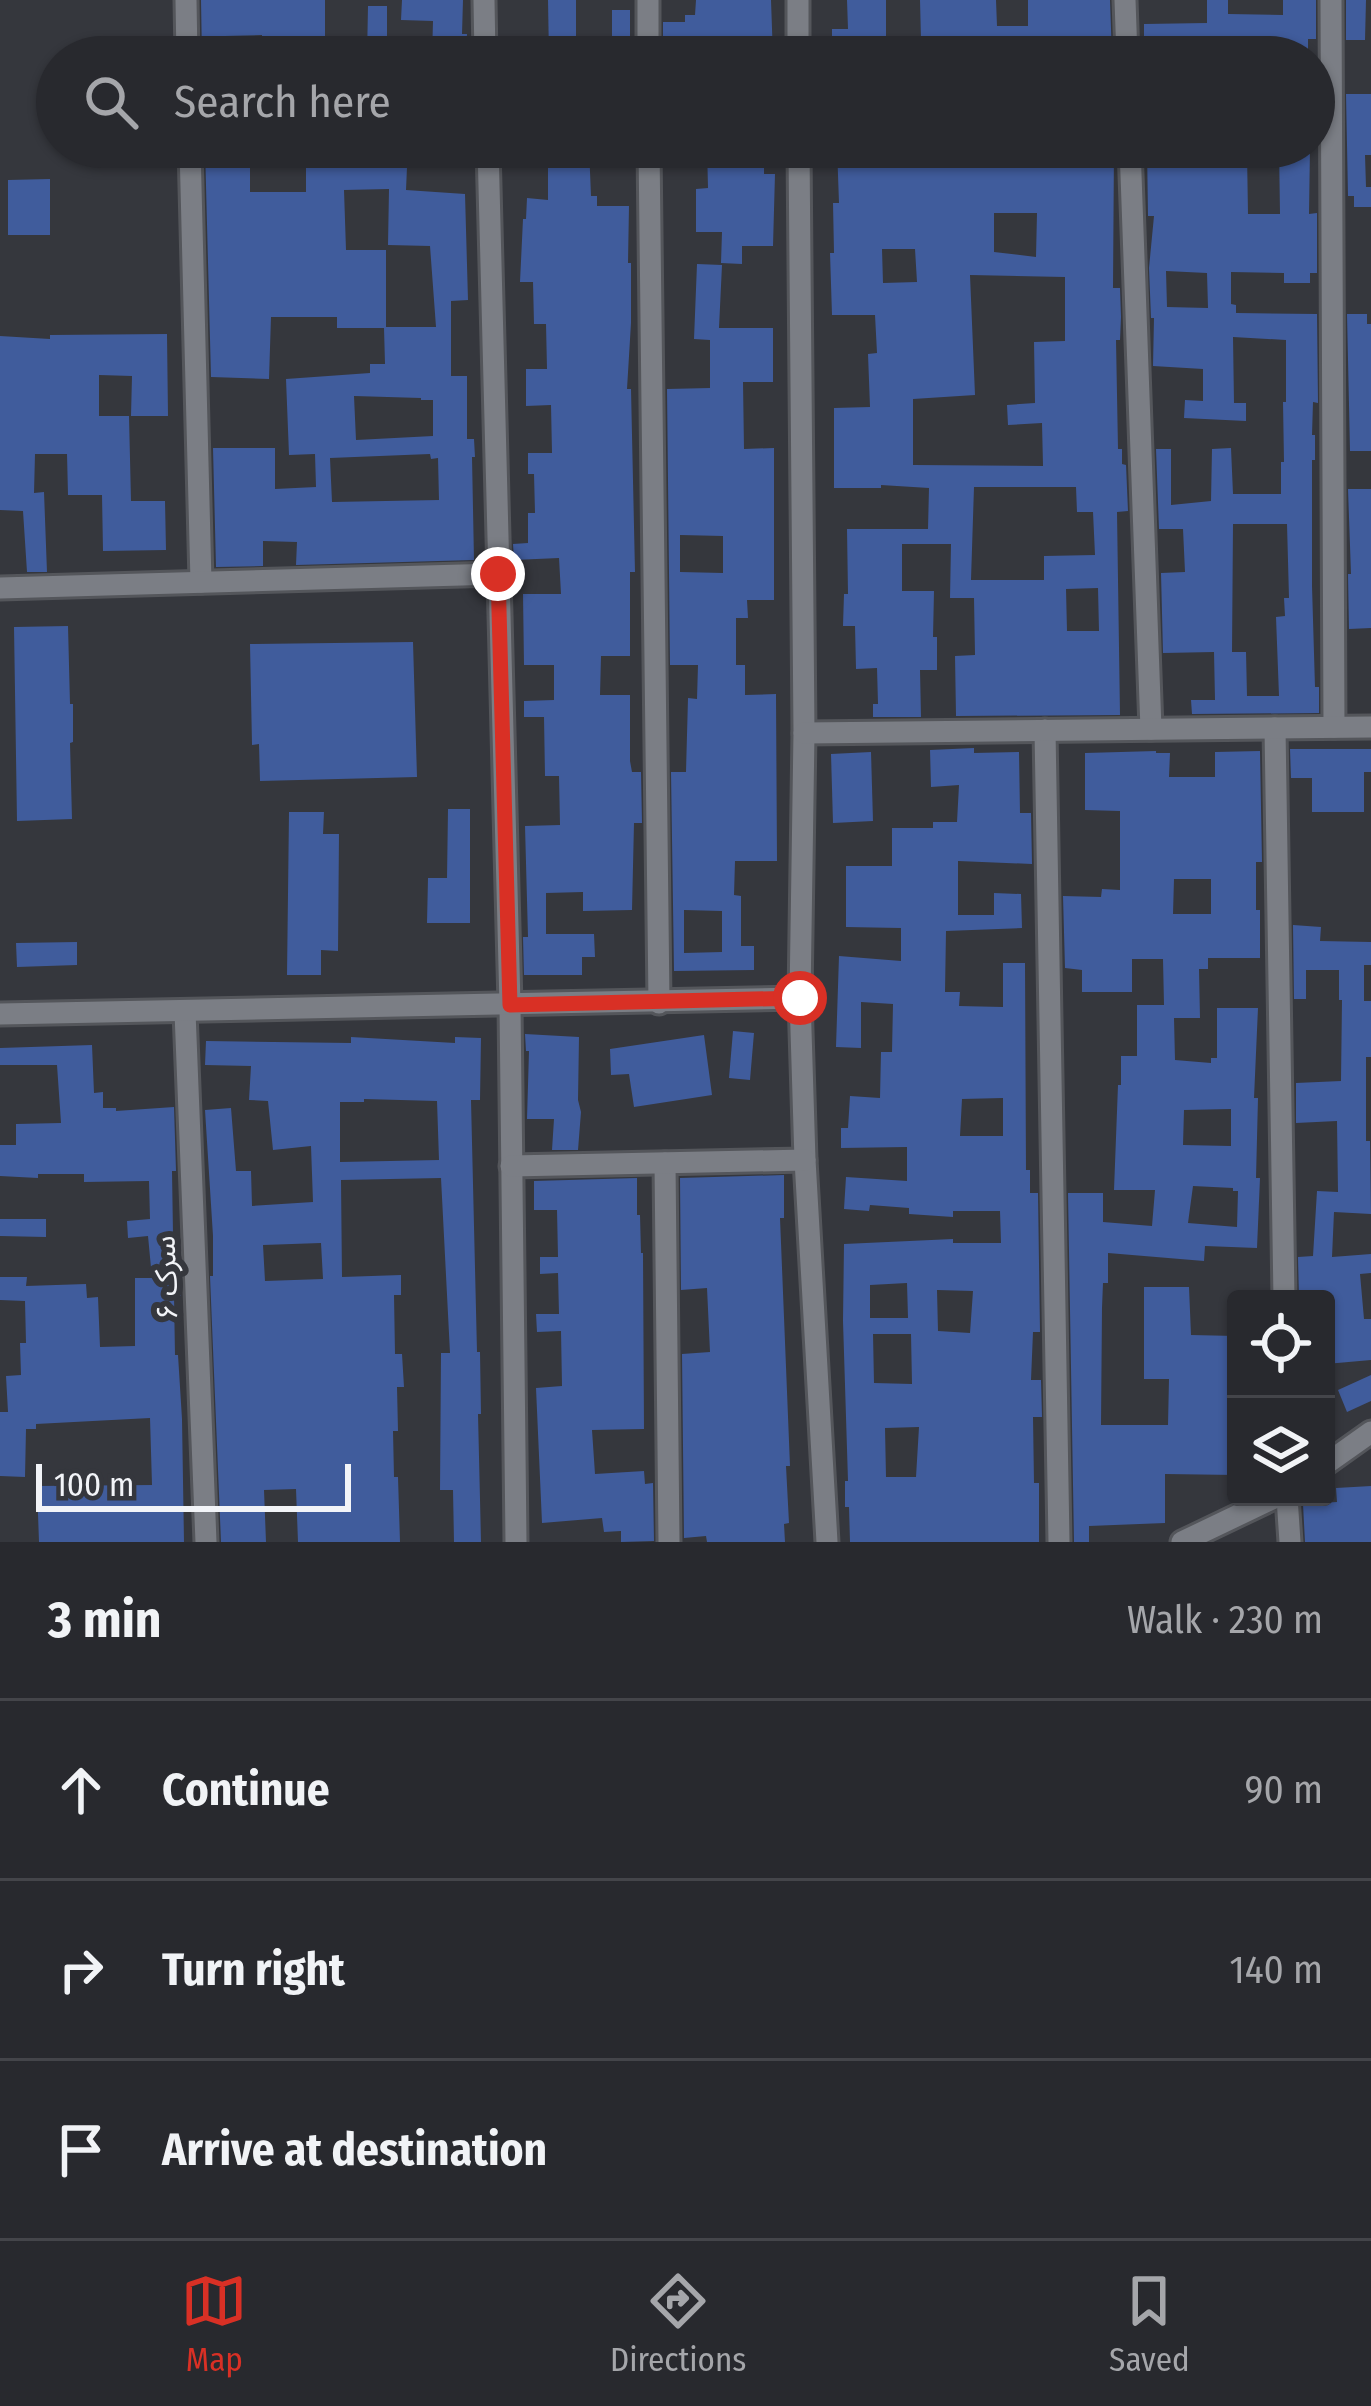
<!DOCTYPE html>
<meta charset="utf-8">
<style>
:root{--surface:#28292e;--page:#34353a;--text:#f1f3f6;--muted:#a5a6aa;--line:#44454a;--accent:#d93025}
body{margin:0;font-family:"Fira Sans Condensed","Noto Sans Arabic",sans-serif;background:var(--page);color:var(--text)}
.controls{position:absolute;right:36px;bottom:36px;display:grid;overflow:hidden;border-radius:12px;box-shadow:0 3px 9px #0004}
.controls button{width:108px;height:108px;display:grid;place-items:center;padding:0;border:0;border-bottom:3px solid var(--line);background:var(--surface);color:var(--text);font:60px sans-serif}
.scale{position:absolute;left:36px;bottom:30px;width:315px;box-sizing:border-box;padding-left:12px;border:6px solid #f2f4f8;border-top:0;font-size:33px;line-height:42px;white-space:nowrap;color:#f2f4f8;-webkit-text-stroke:9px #35373d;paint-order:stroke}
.stop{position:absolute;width:36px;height:36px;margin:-27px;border:9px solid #d93025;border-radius:50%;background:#fff}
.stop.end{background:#d93025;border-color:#fff;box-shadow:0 3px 12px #0008}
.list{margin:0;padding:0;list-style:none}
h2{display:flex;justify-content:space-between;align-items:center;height:156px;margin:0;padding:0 48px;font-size:51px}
h2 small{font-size:39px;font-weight:400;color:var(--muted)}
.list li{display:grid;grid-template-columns:78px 1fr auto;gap:36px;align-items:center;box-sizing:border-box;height:180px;padding:0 48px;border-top:3px solid var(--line)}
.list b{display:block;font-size:45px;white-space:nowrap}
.list em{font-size:39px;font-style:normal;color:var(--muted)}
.icon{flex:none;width:66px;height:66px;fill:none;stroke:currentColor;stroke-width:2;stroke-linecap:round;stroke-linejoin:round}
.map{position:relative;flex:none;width:1371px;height:1542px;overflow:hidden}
.search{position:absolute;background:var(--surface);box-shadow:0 3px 9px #0004;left:36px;right:36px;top:36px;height:132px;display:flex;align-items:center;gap:30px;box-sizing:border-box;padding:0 42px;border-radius:66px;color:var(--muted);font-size:45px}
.sheet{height:696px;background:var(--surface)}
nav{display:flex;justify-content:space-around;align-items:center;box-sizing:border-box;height:168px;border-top:3px solid var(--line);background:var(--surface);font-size:33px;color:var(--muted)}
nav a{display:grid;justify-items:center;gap:6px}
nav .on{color:var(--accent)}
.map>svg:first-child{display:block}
.building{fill:#405c9c;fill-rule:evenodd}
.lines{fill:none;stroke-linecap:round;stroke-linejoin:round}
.minor-casing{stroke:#54565b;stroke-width:27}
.minor{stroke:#7b7e85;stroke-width:21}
.route{stroke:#d93025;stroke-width:15}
.labels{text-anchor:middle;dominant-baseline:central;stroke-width:12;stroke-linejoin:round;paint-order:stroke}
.street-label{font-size:30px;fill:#f2f4f8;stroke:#35373d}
</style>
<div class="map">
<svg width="1371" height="1542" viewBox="0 0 1371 1542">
<rect width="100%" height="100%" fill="#35373d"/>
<g class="building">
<path d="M201,0H325V57H263L262,35L224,36V57H202Z"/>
<path d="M402,0H463L462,34H467L466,57H432L433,21L401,20Z"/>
<path d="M548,0H576V57H549Z"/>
<path d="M696,0H771L773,57H708V40L663,41V22H685V15H695Z"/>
<path d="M847,0H886V40H879V57H832V29H848Z"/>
<path d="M920,0H996L997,26H1028V0H1110L1112,57H1095V42H1058L1059,57H943V40H921Z"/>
<path d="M1207,0H1228V14L1283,15V0H1316V39H1308V57H1288V41H1251L1250,56L1144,57V24L1207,23Z"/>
<path d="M1346,0H1366L1365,40H1346Z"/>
<path d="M368,6H387V47H384L383,57H367Z"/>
<rect x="612" y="10" width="18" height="47"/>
<path d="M1346,94H1371V155H1365L1366,187H1371V207H1354V196H1348Z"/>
<path d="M205,147H250V192H306V147H465V166L407,167L406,190L465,194L468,300L451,301V376H467V439H474L475,457H472L474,560L296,565L297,542L263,541V566L216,567L213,448H275V489L316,487L315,454L289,455L286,379L370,373V364H385L384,328H337V317H271L269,379L211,377ZM389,189L388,245L430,246L436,327H386V250H346L344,190ZM354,396L421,398V400H433V436L356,440ZM430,454L431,459L438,458L439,500L332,502L330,458Z"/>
<path d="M516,147H589L591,196H597V206H629L628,263H631V323L627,389H631L635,572H630V656H601L600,695H630V761L632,772H641L642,823H634L632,910L583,911V892L546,893V934H594L595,957H582V975H524L523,937H528L525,826L560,825L559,776H545L544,717H524V701L554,700V665H524L523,594H561L559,558L514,560L513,544L528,543V513H535L534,474H528V453H552L551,405L526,406V369H547L546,324H534L533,282H520L523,219H526L527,198L548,200V166H516Z"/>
<path d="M707,147H764V174H775L773,246H742V264L721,263L722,232H696V189L708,188Z"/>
<path d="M837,147H972V163L985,164L1069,162V154H1073L1072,147H1114L1113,288H1120L1121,317L1120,340H1116L1118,449H1122V464L1126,465L1128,511L1117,512L1120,715L956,716L955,656L975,655L974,598H950L951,544H902V591H934L933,637H937V670H920L921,717H873V704H878L877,668L856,669L855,626H843L844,594H848L847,529H928L929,488L881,485V488H834V408L870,407L868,354L877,353L875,315H832L830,253H834L833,203H839ZM994,213H1037L1036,257L994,252ZM882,249H915L917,282L883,283ZM970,275L1065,277V341L1034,342L1035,403L1007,405L1008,425L1042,423L1043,466L913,465V399L975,395ZM974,487H1076L1077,512H1093L1095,555L1044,556V580H971ZM1098,588L1099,631H1067L1066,589Z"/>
<path d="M1147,147H1173V153H1207V147H1228V151L1247,153L1248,214H1280L1279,147H1310L1309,214L1317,213V273H1310V283H1284V273L1231,272V304L1236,305V313L1317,314L1318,403L1313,402L1312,435H1315V460H1312V586L1315,687H1319V713L1192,714L1191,700H1215L1214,652L1163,653L1161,573L1185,572L1183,529H1159L1156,449H1171V505L1211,501L1212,449L1231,448L1233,494H1281V462H1284L1283,402H1286V340L1233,337L1234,403H1246V421L1184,418L1185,400L1203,401V369L1153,366L1154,318H1151L1149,268L1154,216H1148ZM1166,271L1207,273L1208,308L1167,307ZM1233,524H1287L1289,598H1284L1285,616L1276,617L1279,696H1247L1246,652H1232Z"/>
<path d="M50,179V235H8V180Z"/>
<path d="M697,264L722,265L719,328H773V382H743L744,449L774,448V600H747L748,618H736V665H745V695L776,694L777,861H735L734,895L741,896V946H754V970L674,971L671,772H686L688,698L697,699L698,665H670L667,389L710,388V340L694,339ZM680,535L723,536V573L680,572ZM684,910L722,911V952L684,953Z"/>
<path d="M1347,314H1367V324H1371V451H1350Z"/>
<path d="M167,334L168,416H131L132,376L99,375V416H129L131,501H165L166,550L103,551L102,495H68L67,454H35L34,493L44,492L47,572H27L23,511L0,510V336L50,339V335Z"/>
<path d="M1348,489H1371V628L1349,629L1348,574H1351Z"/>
<path d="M68,626L70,704H73V742L70,743L72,819L17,821L14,627Z"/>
<path d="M413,642L417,777L260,781L259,744L252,745L250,644Z"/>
<path d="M974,748V753L1019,752L1020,813H1031L1032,864L958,861V915H994V893L1021,894L1022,928L946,931L945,992H960L959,1006L1003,1007V963H1025L1026,1170H1030V1193H1038L1040,1332H1033L1031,1380H1041L1042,1417H1033L1034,1483H1039V1542H850L849,1507H845V1481H848L843,1321L844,1244L953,1239V1243H1001L1000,1211H953V1217L909,1214V1208L870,1205L869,1211L844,1209L846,1177L907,1181V1147L841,1148V1128H848L850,1096L880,1098L881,1052H892L893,1004L861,1002V1048L836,1047L839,956L901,961V928L846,927V866H892V828H933V822H957L959,785L931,787L930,750ZM1003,1098V1136H960L962,1099ZM907,1283L908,1318H870V1285ZM937,1290L973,1291L970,1333L938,1331ZM873,1334H911L912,1384L874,1383ZM919,1427L916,1477H886L885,1428Z"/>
<path d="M1290,749H1371V772H1364V812H1312V778H1291Z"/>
<path d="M1156,751V753H1170L1169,777H1215V752L1260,751L1262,862H1256V910H1260V958H1208V969H1199L1200,1018H1174L1175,1060L1211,1063V1058H1217V1008H1258L1254,1098H1258L1256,1178H1260L1257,1248L1205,1246L1204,1261L1108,1253V1283H1103L1102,1308L1101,1425H1168L1169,1379H1144V1287H1189L1191,1335L1236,1336V1475L1165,1474V1523L1089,1526V1542H1074L1068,1193H1103V1222L1152,1226L1155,1190H1114L1118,1085H1121V1056H1137V1005H1164L1163,959H1132V992H1082V970L1065,968L1063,896L1101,897L1102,889L1120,890V811L1085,810V753ZM1174,879H1211V914H1173ZM1231,1109V1146L1183,1145L1184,1110ZM1193,1186L1233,1188V1191H1238L1237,1227L1188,1223Z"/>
<path d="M871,752L873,821L833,823L831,754Z"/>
<path d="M448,809H470V923H427L428,878H447Z"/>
<path d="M289,812H324L323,834H339L338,951L321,950V975H287Z"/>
<path d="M1293,925L1321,927L1320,941L1371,942V965H1364V1001H1371V1057H1366V1141H1370L1371,1214L1334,1212L1332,1257L1371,1254V1273L1360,1274L1364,1319H1371V1360L1326,1364V1299H1299L1298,1257L1313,1256L1317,1191L1338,1192L1337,1121L1296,1123V1083L1341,1081L1342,1000H1339V970H1306V999H1294Z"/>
<path d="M77,942V965L17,967L16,943Z"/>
<path d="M733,1031L754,1033L750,1080L729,1078Z"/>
<path d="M525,1034L579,1037L578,1100L581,1112L578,1150H552L554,1119H527L529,1051H526Z"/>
<path d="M704,1035L712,1095L634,1107L629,1074L611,1075L610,1049Z"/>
<path d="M351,1037L455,1043V1037L481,1038L480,1100H471L477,1352H480L481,1414H478L481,1542H454L453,1490H440L441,1353H450L441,1178L341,1180L342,1277L401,1275V1295H394L395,1354H402L404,1387H397L398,1431H393L394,1477H398L400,1542H298L296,1489L264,1490L266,1542H221L210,1276H213V1236L205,1110L231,1108L236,1171H251L252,1206L313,1202L311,1146L273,1150L268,1101L249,1100L251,1066L205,1065L206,1041L351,1043ZM364,1099L437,1101L439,1160L340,1162V1102H364ZM321,1243L323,1279L265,1281L263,1245Z"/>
<path d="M92,1045L94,1093L103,1092V1108H116V1111L174,1107L176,1171H172L173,1234L181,1296H174L175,1355H178L182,1419L184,1542H39L37,1486L152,1485L150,1418L36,1424V1429H26L25,1477L0,1476V1412H8L6,1376L21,1375L20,1343H26L25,1301L0,1300V1277H27L26,1286L86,1284L87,1298L98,1297L100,1347L135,1346V1278H152L148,1236L128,1238L127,1221L150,1219L149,1181L84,1182V1174H38V1178L0,1176V1145H16V1124L61,1123L57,1065H0V1048Z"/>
<path d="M784,1175V1218H780L790,1466H786L789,1523L784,1524L785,1542H707L706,1536L684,1538L682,1354L710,1352L707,1288L681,1290L680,1178Z"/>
<path d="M637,1178V1215H640L641,1253H643L644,1429L592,1430L595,1474L644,1471L645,1484L653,1483L654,1541L621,1542V1531L604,1532L602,1518L542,1523L536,1388L562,1386L561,1331L537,1332L536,1314H559L558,1273L540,1274V1257H558L557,1210H534V1181Z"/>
<path d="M0,1219H46V1237L0,1236Z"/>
<path d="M1371,1375V1401L1347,1412L1338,1390Z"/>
<path d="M1371,1486V1542H1305L1303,1504L1337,1502L1336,1488Z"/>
</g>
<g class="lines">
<defs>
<g id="minor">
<path d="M186,0L187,57"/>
<path d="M484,0L485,57"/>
<path d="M648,0V57"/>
<path d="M798,0V57"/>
<path d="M1125,0L1127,57"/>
<path d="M1331,0L1334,727"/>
<path d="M190,147L201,582"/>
<path d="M488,147L510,1005L516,1542"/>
<path d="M649,147L659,1003"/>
<path d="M799,147L804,733L800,998L805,1160L827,1542"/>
<path d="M1130,147L1151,729"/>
<path d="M0,588L498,574"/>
<path d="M1275,728L1284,1299"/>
<path d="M1045,730L1059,1542"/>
<path d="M804,733L1371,727"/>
<path d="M185,1012L206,1542"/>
<path d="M0,1014L800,998"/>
<path d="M665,1163L669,1542"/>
<path d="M511,1166L805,1160"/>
<path d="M1326,1464L1371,1432"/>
<path d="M1287,1497L1290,1542"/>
<path d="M1182,1542L1276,1497"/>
</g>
</defs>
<use href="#minor" class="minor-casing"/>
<use href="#minor" class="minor"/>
</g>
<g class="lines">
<path class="route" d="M498,574L510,1005L800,998"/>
</g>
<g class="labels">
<g class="street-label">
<text transform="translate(166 1278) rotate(-92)">سرک ۶</text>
</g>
</g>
</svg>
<div class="controls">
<button><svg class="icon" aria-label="locate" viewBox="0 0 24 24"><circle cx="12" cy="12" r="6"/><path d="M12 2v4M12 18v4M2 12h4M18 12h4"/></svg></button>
<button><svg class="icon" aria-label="layers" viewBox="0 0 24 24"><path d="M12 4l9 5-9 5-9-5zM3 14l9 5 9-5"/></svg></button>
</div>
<div class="scale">100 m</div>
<div class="stop" style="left:800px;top:998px"></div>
<div class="stop end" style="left:498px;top:574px"></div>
<div class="search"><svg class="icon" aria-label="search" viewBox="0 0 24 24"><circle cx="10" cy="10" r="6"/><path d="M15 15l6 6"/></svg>Search here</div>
</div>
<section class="sheet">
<h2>3 min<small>Walk · 230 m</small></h2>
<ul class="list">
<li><svg class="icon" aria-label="ahead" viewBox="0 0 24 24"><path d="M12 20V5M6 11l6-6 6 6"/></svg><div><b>Continue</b></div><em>90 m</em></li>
<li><svg class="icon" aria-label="right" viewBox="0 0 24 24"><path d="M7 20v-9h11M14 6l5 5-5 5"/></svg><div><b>Turn right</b></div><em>140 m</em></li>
<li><svg class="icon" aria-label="arrive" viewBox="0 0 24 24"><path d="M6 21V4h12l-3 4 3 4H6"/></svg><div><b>Arrive at destination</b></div></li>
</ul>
</section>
<nav>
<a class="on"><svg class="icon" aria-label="map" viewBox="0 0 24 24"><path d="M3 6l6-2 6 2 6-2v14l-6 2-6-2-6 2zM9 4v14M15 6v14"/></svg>Map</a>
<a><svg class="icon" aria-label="directions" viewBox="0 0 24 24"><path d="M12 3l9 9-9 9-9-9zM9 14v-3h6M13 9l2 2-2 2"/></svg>Directions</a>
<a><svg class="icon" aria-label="saved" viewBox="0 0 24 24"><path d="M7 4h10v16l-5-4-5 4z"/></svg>Saved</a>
</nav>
